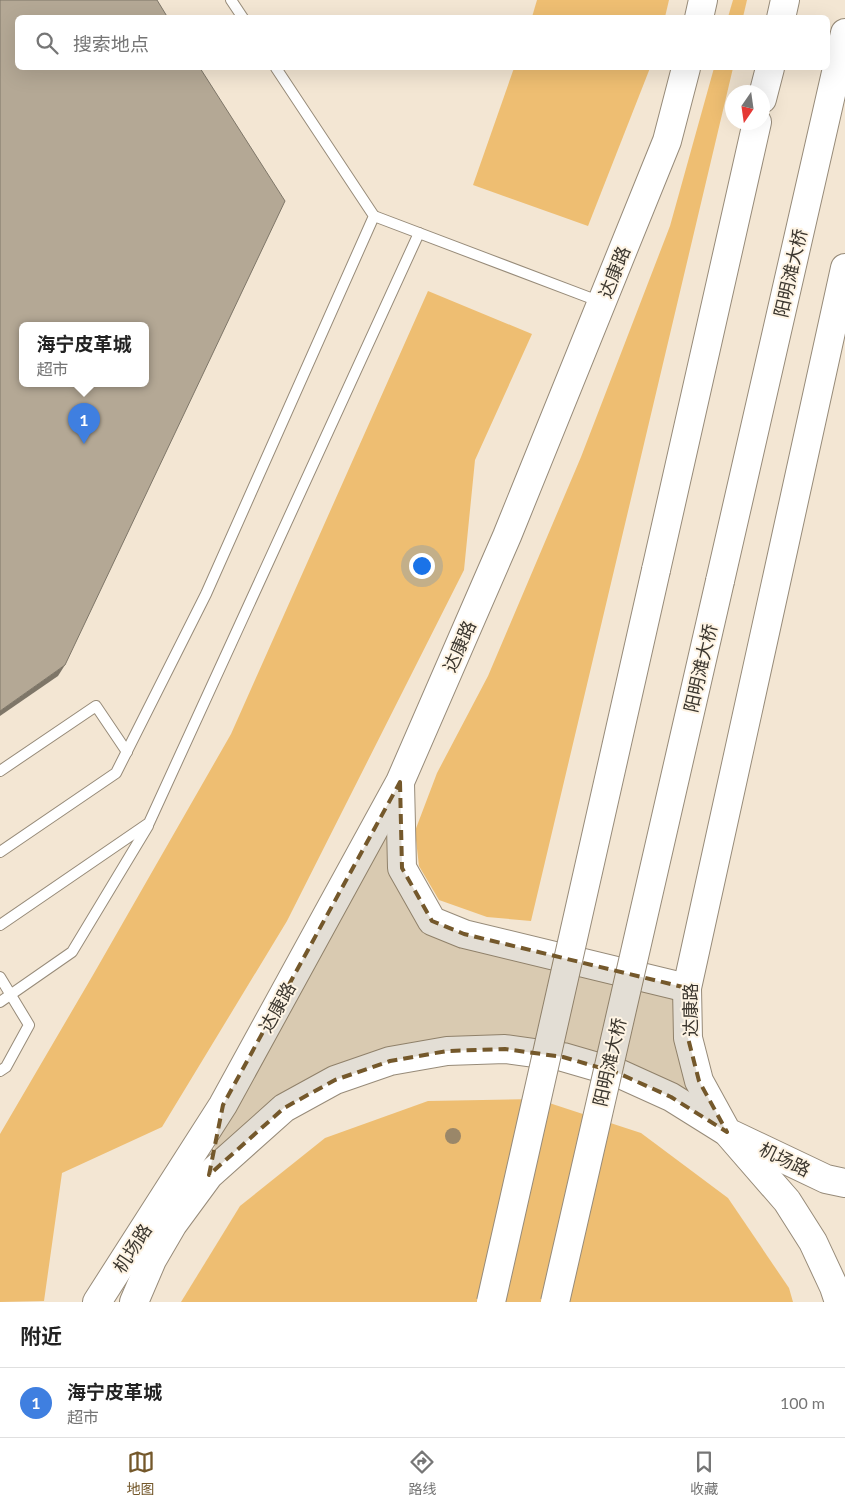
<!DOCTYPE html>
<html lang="zh">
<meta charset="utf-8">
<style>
:root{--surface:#fff;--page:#f6f6f6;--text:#222;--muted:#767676;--line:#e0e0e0;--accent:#74582b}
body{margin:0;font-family:Lato,"Noto Sans SC",sans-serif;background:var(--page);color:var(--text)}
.compass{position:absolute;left:725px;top:85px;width:45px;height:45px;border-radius:50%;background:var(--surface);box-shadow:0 5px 20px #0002;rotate:193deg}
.you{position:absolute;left:421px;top:565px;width:18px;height:18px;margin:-12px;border:4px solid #fff;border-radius:50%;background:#1a73e8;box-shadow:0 0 0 8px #1a73e833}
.badge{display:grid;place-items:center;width:32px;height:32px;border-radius:50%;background:var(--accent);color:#fff;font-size:16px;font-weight:700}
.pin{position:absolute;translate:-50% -41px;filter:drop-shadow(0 1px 2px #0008)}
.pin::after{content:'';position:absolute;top:26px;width:18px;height:15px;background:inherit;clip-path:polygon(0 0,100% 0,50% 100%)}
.popup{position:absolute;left:19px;top:322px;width:130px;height:65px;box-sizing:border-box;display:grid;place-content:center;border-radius:8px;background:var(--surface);filter:drop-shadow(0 1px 4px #0005);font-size:16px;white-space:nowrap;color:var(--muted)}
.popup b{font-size:19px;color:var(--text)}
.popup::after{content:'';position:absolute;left:50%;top:100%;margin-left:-10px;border:10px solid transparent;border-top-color:var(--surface)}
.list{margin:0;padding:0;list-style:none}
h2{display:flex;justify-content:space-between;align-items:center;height:65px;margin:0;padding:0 20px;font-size:21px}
h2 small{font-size:16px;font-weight:400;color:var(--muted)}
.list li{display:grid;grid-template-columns:32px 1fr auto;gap:15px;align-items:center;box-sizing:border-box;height:70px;padding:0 20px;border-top:1px solid var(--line)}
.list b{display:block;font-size:19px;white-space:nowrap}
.list p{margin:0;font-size:16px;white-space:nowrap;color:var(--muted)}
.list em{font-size:16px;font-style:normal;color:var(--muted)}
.icon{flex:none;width:28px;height:28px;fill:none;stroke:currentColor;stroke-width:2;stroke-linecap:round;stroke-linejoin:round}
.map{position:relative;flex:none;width:845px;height:1302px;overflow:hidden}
.search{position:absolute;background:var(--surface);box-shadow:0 5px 20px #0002;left:15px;right:15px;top:15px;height:55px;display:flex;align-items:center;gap:12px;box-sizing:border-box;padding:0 18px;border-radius:8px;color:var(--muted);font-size:19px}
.sheet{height:135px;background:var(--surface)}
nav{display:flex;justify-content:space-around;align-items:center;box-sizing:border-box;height:70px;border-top:1px solid var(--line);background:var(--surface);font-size:14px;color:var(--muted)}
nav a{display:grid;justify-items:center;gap:2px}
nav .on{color:var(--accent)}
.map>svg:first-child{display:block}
.green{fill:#eebe72}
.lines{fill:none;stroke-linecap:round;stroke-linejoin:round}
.service-casing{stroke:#978b79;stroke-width:12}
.trunk-casing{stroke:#978b79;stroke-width:30}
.service{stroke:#fff;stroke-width:10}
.trunk{stroke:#fff;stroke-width:28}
.trunk-bridge-casing{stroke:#978b79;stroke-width:30;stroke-linecap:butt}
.trunk-bridge{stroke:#fff;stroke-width:28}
.tree{fill:#9a8769}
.shaded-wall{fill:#7e7668}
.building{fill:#b4a895;stroke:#7e7668;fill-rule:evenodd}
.marked{fill:#74582b;fill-opacity:0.2;stroke:#74582b;stroke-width:4;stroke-dasharray:10 6;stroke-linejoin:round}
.labels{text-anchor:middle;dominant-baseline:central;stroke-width:4;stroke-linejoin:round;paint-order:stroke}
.street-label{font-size:18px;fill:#3b362e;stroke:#fef4e4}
</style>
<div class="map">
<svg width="845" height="1302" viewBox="0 0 845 1302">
<rect width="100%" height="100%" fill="#f3e6d3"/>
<g class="green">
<path d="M537,0H669L665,17H532Z"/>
<path d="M733,0H747L743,17H728Z"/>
<path d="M514,68H650L588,226L473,185Z"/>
<path d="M714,68H733L531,921L487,917L439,900L419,866L415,831L437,773L488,676L581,457L670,226Z"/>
<path d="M428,291L532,334L475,460L464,570L287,921L162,1127L62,1173L44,1301L0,1302V1134L93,975L231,734Z"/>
<path d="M537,1099L641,1133L728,1198L789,1288L793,1302H181L240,1206L325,1138L428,1101Z"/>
</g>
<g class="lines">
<defs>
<g id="service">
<path d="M231,0L243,18"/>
<path d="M374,216L601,302"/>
<path d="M0,771L96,706L127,752"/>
<path d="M0,852L116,773L206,594L374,216L276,68"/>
<path d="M0,925L149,823L419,233"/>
<path d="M0,977L29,1025L6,1067L0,1071"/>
<path d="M0,1002L72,952L148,826"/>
</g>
<g id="trunk">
<path d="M699,18L703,0"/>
<path d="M781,18L785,0"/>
<path d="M762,99L770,68"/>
<path d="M845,268L687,988L688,1038L699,1081L727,1132L826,1179L845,1183"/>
<path d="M656,570L757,122"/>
<path d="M720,581L845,33"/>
<path d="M400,783L402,868L432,921L464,934L687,988"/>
<path d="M97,1302L223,1105L400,782L507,536L667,141L686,68"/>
<path d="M134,1302L152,1260L173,1224L209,1175L284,1108L335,1080L390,1061L447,1051L505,1049L563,1057L618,1073L671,1097L727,1132L787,1201L813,1242L834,1287L839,1302"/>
</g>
</defs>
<use href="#service" class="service-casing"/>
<use href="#trunk" class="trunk-casing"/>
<use href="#service" class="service"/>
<use href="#trunk" class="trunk"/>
<defs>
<g id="trunk-bridge">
<path d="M491,1302L656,570"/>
<path d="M555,1302L720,581"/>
</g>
</defs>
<use href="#trunk-bridge" class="trunk-bridge-casing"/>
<use href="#trunk-bridge" class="trunk-bridge"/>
</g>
<circle class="tree" cx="453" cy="1136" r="8"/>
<path class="shaded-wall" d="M65,665L58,676L0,716V711Z"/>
<path class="building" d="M0,0H157L168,18H18V68H200L285,201L65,665L0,711ZM23,325H145V383H23Z"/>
<path class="marked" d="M400,782L402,868L432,921L464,934L687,988L688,1038L699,1081L727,1132L671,1097L618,1073L563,1057L505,1049L447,1051L390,1061L335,1080L284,1108L209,1175L223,1105Z"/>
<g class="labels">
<g class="street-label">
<text transform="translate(614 272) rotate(-68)">达康路</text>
<text transform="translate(790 273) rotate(-77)">阳明滩大桥</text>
<text transform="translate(459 646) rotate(-66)">达康路</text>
<text transform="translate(700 668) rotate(-77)">阳明滩大桥</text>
<text transform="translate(277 1007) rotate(-61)">达康路</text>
<text transform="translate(690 1010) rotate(-90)">达康路</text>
<text transform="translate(609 1062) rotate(-77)">阳明滩大桥</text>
<text transform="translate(785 1159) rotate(26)">机场路</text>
<text transform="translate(132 1248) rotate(-57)">机场路</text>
</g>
</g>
</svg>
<svg class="compass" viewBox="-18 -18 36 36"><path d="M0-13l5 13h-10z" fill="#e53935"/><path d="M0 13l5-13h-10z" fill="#767676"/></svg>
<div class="you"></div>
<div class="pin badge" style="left:84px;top:444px;background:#3f7fe0">1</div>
<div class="popup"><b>海宁皮革城</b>超市</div>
<div class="search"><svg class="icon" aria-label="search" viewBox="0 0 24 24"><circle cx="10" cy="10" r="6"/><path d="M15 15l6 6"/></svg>搜索地点</div>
</div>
<section class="sheet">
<h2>附近<small></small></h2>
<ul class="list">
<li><span class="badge" style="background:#3f7fe0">1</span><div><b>海宁皮革城</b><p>超市</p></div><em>100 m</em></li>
</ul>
</section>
<nav>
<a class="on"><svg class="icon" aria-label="map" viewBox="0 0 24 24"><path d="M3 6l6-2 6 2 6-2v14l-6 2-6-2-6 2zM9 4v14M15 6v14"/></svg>地图</a>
<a><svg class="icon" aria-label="directions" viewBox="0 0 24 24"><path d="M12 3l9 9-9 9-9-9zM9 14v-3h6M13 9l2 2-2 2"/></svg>路线</a>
<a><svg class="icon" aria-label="saved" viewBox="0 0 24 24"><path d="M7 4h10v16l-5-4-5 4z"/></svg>收藏</a>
</nav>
